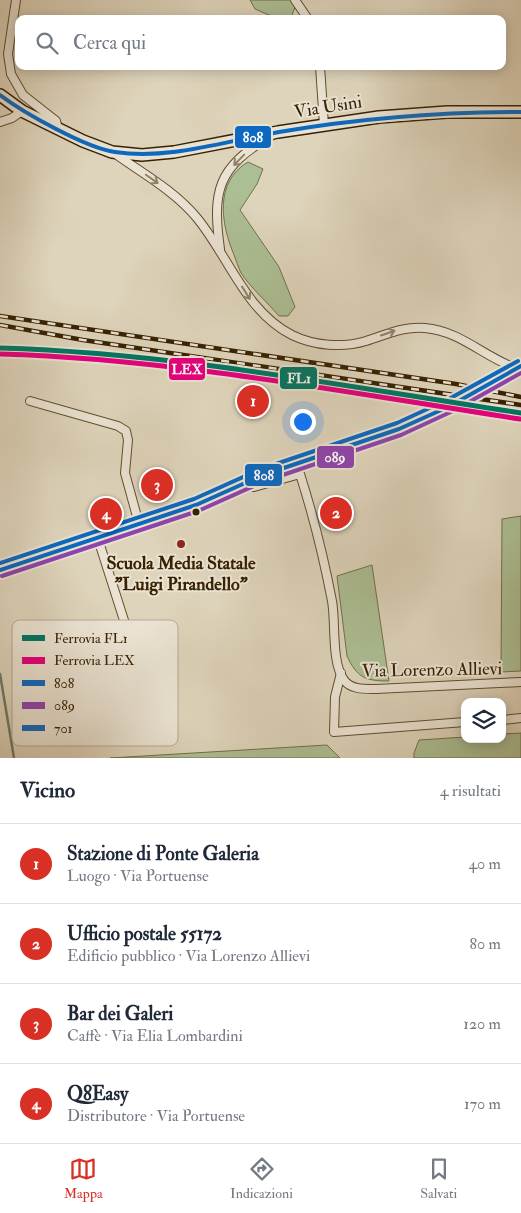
<!DOCTYPE html>
<html lang="it">
<meta charset="utf-8">
<style>
:root{--surface:#fff;--page:#f6f6f7;--text:#1f2937;--muted:#747a83;--line:#e0e1e3;--accent:#d93025}
body{margin:0;font-family:"IM FELL Double Pica",serif;background:var(--page);color:var(--text)}
.controls{position:absolute;right:15px;bottom:15px;display:grid;overflow:hidden;border-radius:10px;box-shadow:0 2px 12px #0003}
.controls button{width:45px;height:45px;display:grid;place-items:center;padding:0;border:0;border-bottom:1px solid var(--line);background:var(--surface);color:var(--text);font:25px sans-serif}
.you{position:absolute;left:302px;top:421px;width:18px;height:18px;margin:-12px;border:4px solid #fff;border-radius:50%;background:#1a73e8;box-shadow:0 0 0 8px #1a73e833}
.badge{display:grid;place-items:center;width:32px;height:32px;border-radius:50%;background:var(--accent);color:#fff;font-size:16px;font-weight:700}
.pin{position:absolute;translate:-50% -50%;border:2px solid #fff;box-shadow:0 1px 5px #0006}
.list{margin:0;padding:0;list-style:none}
h2{display:flex;justify-content:space-between;align-items:center;height:65px;margin:0;padding:0 20px;font-size:21px}
h2 small{font-size:16px;font-weight:400;color:var(--muted)}
.list li{display:grid;grid-template-columns:32px 1fr auto;gap:15px;align-items:center;box-sizing:border-box;height:80px;padding:0 20px;border-top:1px solid var(--line)}
.list b{display:block;font-size:19px;white-space:nowrap}
.list p{margin:0;font-size:16px;white-space:nowrap;color:var(--muted)}
.list em{font-size:16px;font-style:normal;color:var(--muted)}
.icon{flex:none;width:28px;height:28px;fill:none;stroke:currentColor;stroke-width:2;stroke-linecap:round;stroke-linejoin:round}
.map{position:relative;flex:none;width:521px;height:758px;overflow:hidden}
.search{position:absolute;background:var(--surface);box-shadow:0 2px 12px #0003;left:15px;right:15px;top:15px;height:55px;display:flex;align-items:center;gap:12px;box-sizing:border-box;padding:0 18px;border-radius:10px;color:var(--muted);font-size:19px}
.sheet{height:385px;background:var(--surface)}
nav{display:flex;justify-content:space-around;align-items:center;box-sizing:border-box;height:70px;border-top:1px solid var(--line);background:var(--surface);font-size:14px;color:var(--muted)}
nav a{display:grid;justify-items:center;gap:2px}
nav .on{color:var(--accent)}
.map>svg:first-child{display:block}
.green{fill:#acbe94;stroke:#72704a}
.lines{fill:none;stroke-linecap:round;stroke-linejoin:round}
.stream{stroke:#6f7b6d;stroke-width:2.5}
.street-casing{stroke:#624e2f;stroke-width:10}
.secondary-casing{stroke:#382100;stroke-width:14}
.street{stroke:#eae3d3;stroke-width:8}
.secondary{stroke:#eae3d3;stroke-width:11}
.rail-casing{stroke:#382100;stroke-width:4.5}
.rail{stroke:#eae3d3;stroke-width:2.5;stroke-dasharray:8;stroke-linecap:butt}
.secondary-bridge-casing{stroke:#382100;stroke-width:14;stroke-linecap:butt}
.secondary-bridge{stroke:#eae3d3;stroke-width:11}
.bus-1-casing{stroke:#eae3d3;stroke-width:8}
.bus-2-casing{stroke:#eae3d3;stroke-width:8}
.bus-3-casing{stroke:#eae3d3;stroke-width:8}
.bus-1{stroke:#0c69bf;stroke-width:4}
.bus-2{stroke:#8e44ad;stroke-width:4}
.bus-3{stroke:#0c69bf;stroke-width:4}
.rail-1-casing{stroke:#eae3d3;stroke-width:9}
.rail-2-casing{stroke:#eae3d3;stroke-width:9}
.rail-1{stroke:#007663;stroke-width:5}
.rail-2{stroke:#e5007d;stroke-width:5}
.oneway{stroke:#91826a}
.bus-dot{fill:#382100;stroke:#eae3d3;stroke-width:2}
.poi-dot{fill:#8f2418;stroke:#eae3d3;stroke-width:2}
.labels{text-anchor:middle;dominant-baseline:central;stroke-width:4;stroke-linejoin:round;paint-order:stroke}
.street-label{font-size:18px;fill:#382100;stroke:#eae3d3}
.poi-label{font-size:18px;font-weight:bold;fill:#382100;stroke:#eae3d3}
.key{fill:#eae3d3;stroke:#b5a994;stroke-width:1}
.key-label{font-size:14px;fill:#382100}
.line-badge{stroke:#eae3d3;stroke-width:2}
.badge-label{font-size:14px;text-anchor:middle;font-weight:bold;fill:#fff}
</style>
<div class="map">
<svg width="521" height="758" viewBox="0 0 521 758">
<rect width="100%" height="100%" fill="#ded4bb"/>
<filter id="stains"><feTurbulence type="fractalNoise" baseFrequency=".004" numOctaves="4"/><feColorMatrix values="0 0 0 0 .2 0 0 0 0 .09 0 0 0 0 .02 0 0 0 .5 -.17"/></filter>
<radialGradient id="worn" r=".72"><stop offset=".6" stop-color="#630" stop-opacity="0"/><stop offset="1" stop-color="#630" stop-opacity=".3"/></radialGradient>
<g class="green">
<path d="M250,0H291L295,7L291,18L271,16L255,9Z"/>
<path d="M248,162L263,169L257,184L240,210L279,267L295,307L288,316H279C267,302 251,288 241,273C238,267 236,260 234,255C221,224 214,182 248,162Z"/>
<path d="M521,516V671L501,672L502,519Z"/>
<path d="M372,565L389,681C366,681 357,678 347,656L337,576Z"/>
<path d="M521,733V758H414V753L419,740L465,737V739H502V734Z"/>
<path d="M327,745L340,758H110Z"/>
</g>
<g class="lines">
<path class="stream" d="M0,674L14,758"/>
<defs>
<g id="street">
<path d="M16,0L8,54L11,74L23,95L56,121L58,129"/>
<path d="M295,0L308,19"/>
<path d="M320,66L324,125"/>
<path d="M0,122L12,118L22,111"/>
<path d="M114,153C142,173 175,191 197,218C229,257 245,311 292,335C314,346 343,348 366,341C386,335 403,326 425,328C461,331 485,358 518,369"/>
<path d="M220,249C212,192 217,167 270,137"/>
<path d="M30,401L118,426L126,431L128,440L125,473L139,524"/>
<path d="M246,483L254,487L300,474C313,515 324,559 332,601C336,623 331,662 344,680C351,690 365,689 376,689L521,682"/>
<path d="M98,539L152,708"/>
<path d="M341,673L335,697L334,732L465,722"/>
<path d="M502,720L521,718"/>
</g>
<g id="secondary">
<path d="M0,95L22,111L83,141L112,152L142,155L174,152L278,132L379,117L447,112H521"/>
<path d="M0,570L196,505L263,475"/>
</g>
</defs>
<use href="#street" class="street-casing"/>
<use href="#secondary" class="secondary-casing"/>
<use href="#street" class="street"/>
<use href="#secondary" class="secondary"/>
<defs>
<g id="rail">
<path d="M0,316L456,384L521,397"/>
<path d="M0,325L83,340L521,405"/>
</g>
</defs>
<use href="#rail" class="rail-casing"/>
<use href="#rail" class="rail"/>
<defs>
<path id="secondary-bridge" d="M263,475C353,443 440,419 521,366"/>
</defs>
<use href="#secondary-bridge" class="secondary-bridge-casing"/>
<use href="#secondary-bridge" class="secondary-bridge"/>
<defs>
<g id="bus-1">
<path d="M0,95C24,113 86,148 115,152C170,160 225,141 279,132C362,118 437,112 521,112"/>
<path d="M0,570L196,505L263,475L399,429L450,406L521,366"/>
</g>
<path id="bus-2" d="M2,576L198,511L265,481L401,435L453,411L521,373"/>
<path id="bus-3" d="M0,563L194,499L261,469L397,423L447,400L518,361"/>
</defs>
<use href="#bus-1" class="bus-1-casing"/>
<use href="#bus-2" class="bus-2-casing"/>
<use href="#bus-3" class="bus-3-casing"/>
<use href="#bus-1" class="bus-1"/>
<use href="#bus-2" class="bus-2"/>
<use href="#bus-3" class="bus-3"/>
<defs>
<path id="rail-1" d="M0,348C175,353 348,387 521,413"/>
<path id="rail-2" d="M0,354C175,359 348,393 520,419"/>
</defs>
<use href="#rail-1" class="rail-1-casing"/>
<use href="#rail-2" class="rail-2-casing"/>
<use href="#rail-1" class="rail-1"/>
<use href="#rail-2" class="rail-2"/>
</g>
<defs><path id="oneway-shaft" d="M-6 0H5M1.5-3L5.5 0L1.5 3" fill="none" stroke-width="1.6" stroke-linecap="round" stroke-linejoin="round" transform="scale(1.25)"/></defs>
<g class="oneway">
<use href="#oneway-shaft" transform="translate(239 160) rotate(134)"/>
<use href="#oneway-shaft" transform="translate(152 179) rotate(35)"/>
<use href="#oneway-shaft" transform="translate(246 293) rotate(58)"/>
<use href="#oneway-shaft" transform="translate(388 333) rotate(-19)"/>
</g>
<circle class="bus-dot" cx="196" cy="512" r="4.5"/>
<circle class="poi-dot" cx="181" cy="544" r="5"/>
<g class="labels">
<g class="street-label">
<text transform="translate(328 107) rotate(-9)">Via Usini</text>
<text transform="translate(432 670) rotate(-1)">Via Lorenzo Allievi</text>
</g>
<g class="poi-label">
<text x="181" y="563">Scuola Media Statale<tspan x="181" dy="21">"Luigi Pirandello"</tspan></text>
</g>
</g>
<rect x="12" y="620" width="166" height="126" rx="8" class="key"/>
<rect x="22" y="635" width="23" height="6" fill="#007663"/>
<rect x="22" y="657" width="23" height="7" fill="#e5007d"/>
<rect x="22" y="680" width="23" height="6" fill="#0c69bf"/>
<rect x="22" y="702" width="23" height="7" fill="#8e44ad"/>
<rect x="22" y="725" width="23" height="6" fill="#0c69bf"/>
<g class="key-label">
<text x="54" y="643">Ferrovia FL1</text>
<text x="54" y="665">Ferrovia LEX</text>
<text x="54" y="688">808</text>
<text x="54" y="710">089</text>
<text x="54" y="733">701</text>
</g>
<g class="line-badge">
<rect x="234" y="125" width="38" height="24" rx="5" fill="#0c69bf"/>
<rect x="168" y="357" width="38" height="24" rx="5" fill="#e5007d"/>
<rect x="279" y="366" width="39" height="24" rx="5" fill="#007663"/>
<rect x="316" y="445" width="39" height="24" rx="5" fill="#8e44ad"/>
<rect x="244" y="463" width="39" height="24" rx="5" fill="#0c69bf"/>
</g>
<g class="badge-label">
<text x="253" y="142">808</text>
<text x="187" y="374">LEX</text>
<text x="299" y="383">FL1</text>
<text x="335" y="462">089</text>
<text x="264" y="480">808</text>
</g>
<rect width="100%" height="100%" filter="url(#stains)"/>
<rect width="100%" height="100%" fill="url(#worn)"/>
</svg>
<div class="controls">
<button><svg class="icon" aria-label="layers" viewBox="0 0 24 24"><path d="M12 4l9 5-9 5-9-5zM3 14l9 5 9-5"/></svg></button>
</div>
<div class="you"></div>
<div class="pin badge" style="left:253px;top:401px">1</div>
<div class="pin badge" style="left:336px;top:513px">2</div>
<div class="pin badge" style="left:157px;top:485px">3</div>
<div class="pin badge" style="left:106px;top:514px">4</div>
<div class="search"><svg class="icon" aria-label="search" viewBox="0 0 24 24"><circle cx="10" cy="10" r="6"/><path d="M15 15l6 6"/></svg>Cerca qui</div>
</div>
<section class="sheet">
<h2>Vicino<small>4 risultati</small></h2>
<ul class="list">
<li><span class="badge">1</span><div><b>Stazione di Ponte Galeria</b><p>Luogo · Via Portuense</p></div><em>40 m</em></li>
<li><span class="badge">2</span><div><b>Ufficio postale 55172</b><p>Edificio pubblico · Via Lorenzo Allievi</p></div><em>80 m</em></li>
<li><span class="badge">3</span><div><b>Bar dei Galeri</b><p>Caffè · Via Elia Lombardini</p></div><em>120 m</em></li>
<li><span class="badge">4</span><div><b>Q8Easy</b><p>Distributore · Via Portuense</p></div><em>170 m</em></li>
</ul>
</section>
<nav>
<a class="on"><svg class="icon" aria-label="map" viewBox="0 0 24 24"><path d="M3 6l6-2 6 2 6-2v14l-6 2-6-2-6 2zM9 4v14M15 6v14"/></svg>Mappa</a>
<a><svg class="icon" aria-label="directions" viewBox="0 0 24 24"><path d="M12 3l9 9-9 9-9-9zM9 14v-3h6M13 9l2 2-2 2"/></svg>Indicazioni</a>
<a><svg class="icon" aria-label="saved" viewBox="0 0 24 24"><path d="M7 4h10v16l-5-4-5 4z"/></svg>Salvati</a>
</nav>
